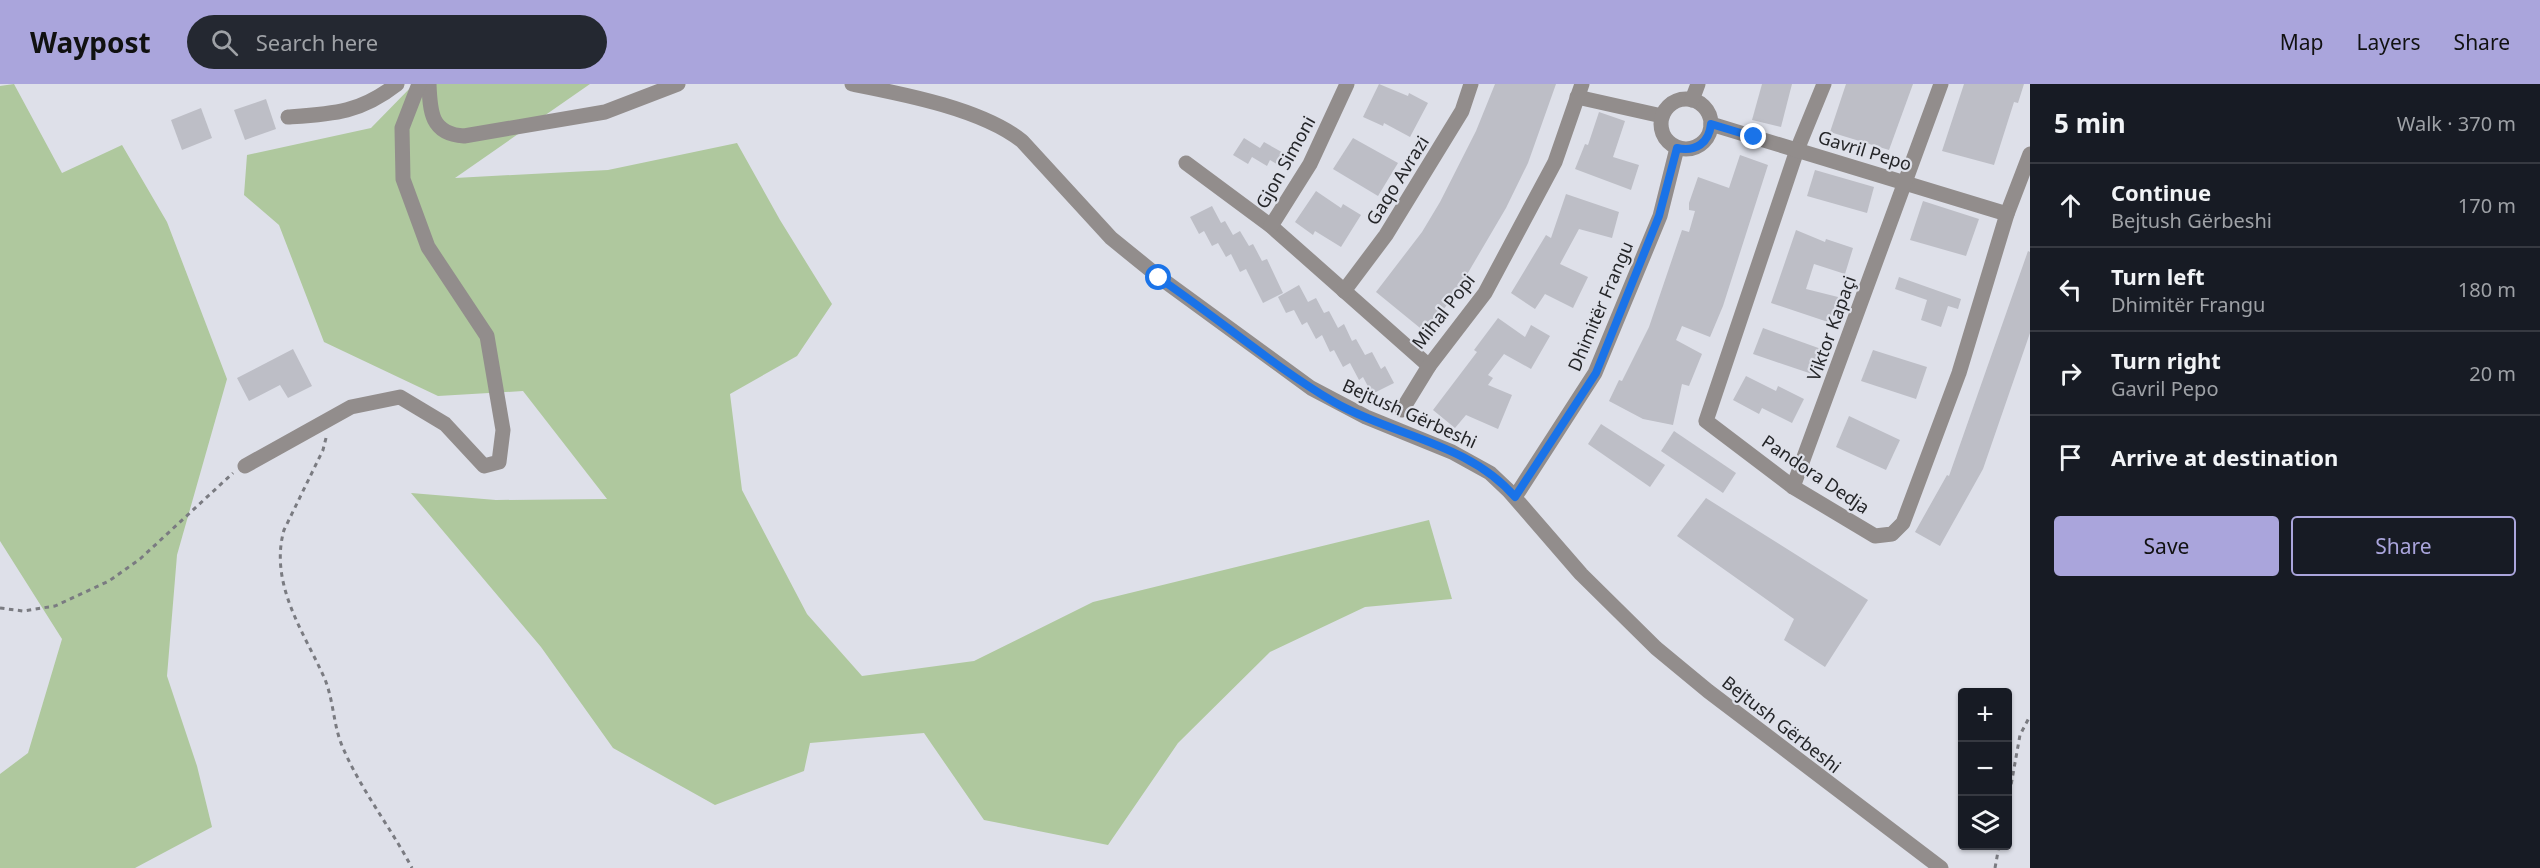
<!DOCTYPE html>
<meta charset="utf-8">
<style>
:root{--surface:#171b24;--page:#242831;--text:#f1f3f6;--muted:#9ea1a6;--line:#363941;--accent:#aaa5dc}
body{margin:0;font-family:"Noto Sans",sans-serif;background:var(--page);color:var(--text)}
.controls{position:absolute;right:18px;bottom:18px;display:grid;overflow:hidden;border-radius:6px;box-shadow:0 2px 4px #0004}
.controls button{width:54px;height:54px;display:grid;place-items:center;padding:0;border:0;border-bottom:2px solid var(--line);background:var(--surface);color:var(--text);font:30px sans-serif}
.stop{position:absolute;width:18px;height:18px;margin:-14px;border:4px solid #1a73e8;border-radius:50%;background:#fff}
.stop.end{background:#1a73e8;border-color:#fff;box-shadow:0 2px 6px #0008}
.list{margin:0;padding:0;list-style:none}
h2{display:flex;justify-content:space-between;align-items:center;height:78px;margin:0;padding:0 24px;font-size:26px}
h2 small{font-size:20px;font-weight:400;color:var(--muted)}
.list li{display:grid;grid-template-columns:39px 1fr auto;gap:18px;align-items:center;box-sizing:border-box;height:84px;padding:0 24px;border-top:2px solid var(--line)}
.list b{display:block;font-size:22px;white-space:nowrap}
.list p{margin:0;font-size:20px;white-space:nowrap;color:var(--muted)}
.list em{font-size:20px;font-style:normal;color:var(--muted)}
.actions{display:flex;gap:12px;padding:18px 24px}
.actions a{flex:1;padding:14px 0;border:2px solid var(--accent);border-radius:6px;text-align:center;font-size:21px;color:var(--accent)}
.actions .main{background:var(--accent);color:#111}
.icon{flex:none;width:33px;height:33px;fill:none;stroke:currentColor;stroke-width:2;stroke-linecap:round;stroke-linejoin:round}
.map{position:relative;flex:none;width:2030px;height:784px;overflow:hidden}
header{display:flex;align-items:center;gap:36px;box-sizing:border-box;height:84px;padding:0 30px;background:var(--accent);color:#111}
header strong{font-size:28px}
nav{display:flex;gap:33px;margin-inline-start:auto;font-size:21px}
.search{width:420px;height:54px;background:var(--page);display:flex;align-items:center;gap:15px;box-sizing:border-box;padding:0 21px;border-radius:33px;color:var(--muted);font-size:22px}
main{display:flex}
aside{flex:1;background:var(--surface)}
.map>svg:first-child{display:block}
.green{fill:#afc89e}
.building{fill:#bdbec6}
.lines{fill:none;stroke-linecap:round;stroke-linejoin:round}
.path{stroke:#7a7b81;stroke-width:3;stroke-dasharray:4.5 4.5;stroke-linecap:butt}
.minor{stroke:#928d8c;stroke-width:15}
.route{stroke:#1a73e8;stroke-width:8}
.labels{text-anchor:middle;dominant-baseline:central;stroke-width:4.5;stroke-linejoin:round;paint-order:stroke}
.street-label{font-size:18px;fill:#242528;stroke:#dee0e9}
</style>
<header>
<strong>Waypost</strong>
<div class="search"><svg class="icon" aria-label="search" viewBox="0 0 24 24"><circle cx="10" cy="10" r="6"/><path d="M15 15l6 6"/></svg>Search here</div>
<nav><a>Map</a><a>Layers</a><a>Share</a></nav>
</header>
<main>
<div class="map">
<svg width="2030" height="784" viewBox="0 0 2030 784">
<rect width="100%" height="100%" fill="#dee0e9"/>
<g class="green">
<path d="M14,0L62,89L122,61L167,138L227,295L177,471L167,592L197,682L212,743L135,784H0V690L28,669L62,555L0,457V2Z"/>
<path d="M414,0H590L455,94L608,86L737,59L780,136L832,220L797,272L730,310L742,406L807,530L862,592L974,577L1093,518L1429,436L1452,515L1365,523L1270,568L1178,659L1108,761L984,736L924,649L810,659L804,687L715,721L613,664L541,563L411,409L496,416L607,415L523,307L438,312L324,258L279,141L244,111L247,71L371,44Z"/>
</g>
<g class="building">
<path d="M1379,0L1408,12L1409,9L1428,19L1410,53L1384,39L1383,42L1363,33Z"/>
<path d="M1495,0H1556L1528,79L1506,124L1462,199L1464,200L1425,248L1376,208L1422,148L1440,118L1476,47Z"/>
<path d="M1762,0H1792L1781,43L1752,36Z"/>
<path d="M1846,0H1913L1889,66L1830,48Z"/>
<path d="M1964,0H2024L2018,19L2014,18L1994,81L1942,67Z"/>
<path d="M266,15L276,45L245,56L234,26Z"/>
<path d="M201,24L212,54L182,66L171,36Z"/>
<path d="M1599,28L1625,37L1613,73L1639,81L1631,106L1575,85L1585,60L1588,61Z"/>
<path d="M1244,54L1260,64L1264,58L1287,71L1280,82L1270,76L1267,82L1252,73L1248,80L1233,71Z"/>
<path d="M1353,54L1398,79L1378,112L1333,85Z"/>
<path d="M1740,71L1768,81L1723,222L1710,253L1682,242L1676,256L1702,270L1689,302L1682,300L1673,341L1643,335L1609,317L1619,296L1622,297L1649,243L1682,146L1689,148L1695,127L1689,126V119L1698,93L1729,104Z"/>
<path d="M1815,86L1874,103L1867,129L1807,112Z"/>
<path d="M1316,107L1341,124L1343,120L1361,131L1341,163L1315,147L1313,151L1295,138Z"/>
<path d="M1566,110L1619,128L1612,154L1579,145L1560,180L1588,193L1573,224L1545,210L1535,225L1511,209L1546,151L1551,154Z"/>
<path d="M1923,117L1979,135L1966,172L1910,156Z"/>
<path d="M1212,122L1221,139L1225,137L1233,151L1240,147L1249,162L1253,160L1262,177L1267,175L1283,209L1263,219L1246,185L1240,188L1231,170L1226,173L1218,159L1212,162L1204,147L1199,150L1190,133Z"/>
<path d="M1796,146L1825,158L1826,155L1853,164L1845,190L1814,180L1806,205L1838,213L1831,239L1771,219Z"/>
<path d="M2028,167L2030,168V249L1983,385L1940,462L1915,448L1947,391L1949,392Z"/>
<path d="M1899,193L1961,215L1958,225L1948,222L1941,243L1921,236L1927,216L1895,205Z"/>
<path d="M1299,201L1308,218L1316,214L1324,229L1329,227L1338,244L1344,240L1352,257L1356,255L1365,271L1372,268L1381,285L1385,282L1394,299L1372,310L1363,293L1359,296L1350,279L1343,283L1334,266L1330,268L1322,251L1316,255L1307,238L1302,241L1294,226L1286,229L1278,213Z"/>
<path d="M1498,234L1525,253L1531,241L1550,252L1531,285L1504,270L1488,291L1493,294L1488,301L1512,311L1498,345L1466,331L1455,344L1433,326L1477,268L1474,266Z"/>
<path d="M1763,244L1824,266L1815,291L1753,270Z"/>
<path d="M293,265L312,302L288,314L280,301L249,317L237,294Z"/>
<path d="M1873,266L1927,283L1916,315L1861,297Z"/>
<path d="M1746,292L1776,307L1778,302L1804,315L1792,339L1762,324L1759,330L1733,316Z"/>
<path d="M1849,332L1900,356L1886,386L1836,363Z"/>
<path d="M1601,340L1665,381L1650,403L1588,360Z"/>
<path d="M1674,347L1736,389L1723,409L1661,367Z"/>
<path d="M1706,414L1868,516L1825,583L1784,556L1794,535L1677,452Z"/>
</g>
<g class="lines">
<g class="path">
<path d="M326,354L323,366L284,446C269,499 303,547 324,593C334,616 333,642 343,664C361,706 391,744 412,784"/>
<path d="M0,524L23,527L55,522L109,497L140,475L233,389"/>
<path d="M2008,718L2020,651L2030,632"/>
<path d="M1995,784L1999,762"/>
</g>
<g class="minor">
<path d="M429,0C430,28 431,50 464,52L605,28L678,0"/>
<path d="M852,0C903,10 982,25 1022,57L1111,154L1159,193L1311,304L1366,333L1452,368L1490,389L1509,407L1581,490L1656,564L1708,607L1941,784"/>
<path d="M1824,0L1797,66L1706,337L1793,403L1875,452L1892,450L1903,439L1959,289L2007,130L2030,70"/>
<path d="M1577,13L1662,32"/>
<circle cx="1686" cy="40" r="25"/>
<path d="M1692,16L1698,0"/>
<path d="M288,33C333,30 360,29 397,0"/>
<path d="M1711,40L2007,130"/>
<path d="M1186,79L1271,142L1429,282"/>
<path d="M1271,142L1310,80L1347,0"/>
<path d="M1344,207L1386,151L1462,27L1471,0"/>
<path d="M1402,326L1429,282L1485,209L1555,78L1582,0"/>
<path d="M245,382L351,323L400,313L445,340L484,382L499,378L503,346L487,252L428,163L403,95L402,44L419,0"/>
<path d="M1793,403L1941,0"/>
<path d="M1515,413L1595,289L1660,132L1677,64"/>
</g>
</g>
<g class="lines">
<path class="route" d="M1159,194C1218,234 1273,282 1334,318C1393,352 1469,359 1515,413L1596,289L1659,132L1677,64C1696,68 1709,59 1711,40L1754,53"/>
</g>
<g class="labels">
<g class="street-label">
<text transform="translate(1865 66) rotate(17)">Gavril Pepo</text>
<text transform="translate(1285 78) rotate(-61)">Gjon Simoni</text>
<text transform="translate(1397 96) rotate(-58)">Gaqo Avrazi</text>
<text transform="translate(1600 222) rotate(-67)">Dhimitër Frangu</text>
<text transform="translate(1443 227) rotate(-52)">Mihal Popi</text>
<text transform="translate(1831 244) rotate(-70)">Viktor Kapaçi</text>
<text transform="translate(1410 329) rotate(24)">Bejtush Gërbeshi</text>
<text transform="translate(1816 390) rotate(34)">Pandora Dedja</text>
<text transform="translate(1782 640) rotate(38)">Bejtush Gërbeshi</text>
</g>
</g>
</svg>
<div class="controls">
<button>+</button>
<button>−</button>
<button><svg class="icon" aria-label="layers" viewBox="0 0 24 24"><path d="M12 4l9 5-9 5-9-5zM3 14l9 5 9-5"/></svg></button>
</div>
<div class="stop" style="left:1159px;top:194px"></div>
<div class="stop end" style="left:1754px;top:53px"></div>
</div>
<aside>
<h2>5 min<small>Walk · 370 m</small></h2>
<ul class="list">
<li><svg class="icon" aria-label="ahead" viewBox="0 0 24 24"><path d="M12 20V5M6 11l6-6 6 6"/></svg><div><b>Continue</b><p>Bejtush Gërbeshi</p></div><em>170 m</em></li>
<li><svg class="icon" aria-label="left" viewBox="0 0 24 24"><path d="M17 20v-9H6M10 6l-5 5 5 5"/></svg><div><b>Turn left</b><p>Dhimitër Frangu</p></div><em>180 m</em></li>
<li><svg class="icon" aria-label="right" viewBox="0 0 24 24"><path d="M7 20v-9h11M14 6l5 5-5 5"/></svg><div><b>Turn right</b><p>Gavril Pepo</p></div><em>20 m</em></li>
<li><svg class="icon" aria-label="arrive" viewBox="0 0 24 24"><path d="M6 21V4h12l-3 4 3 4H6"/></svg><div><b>Arrive at destination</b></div></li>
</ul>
<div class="actions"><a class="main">Save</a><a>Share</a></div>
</aside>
</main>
